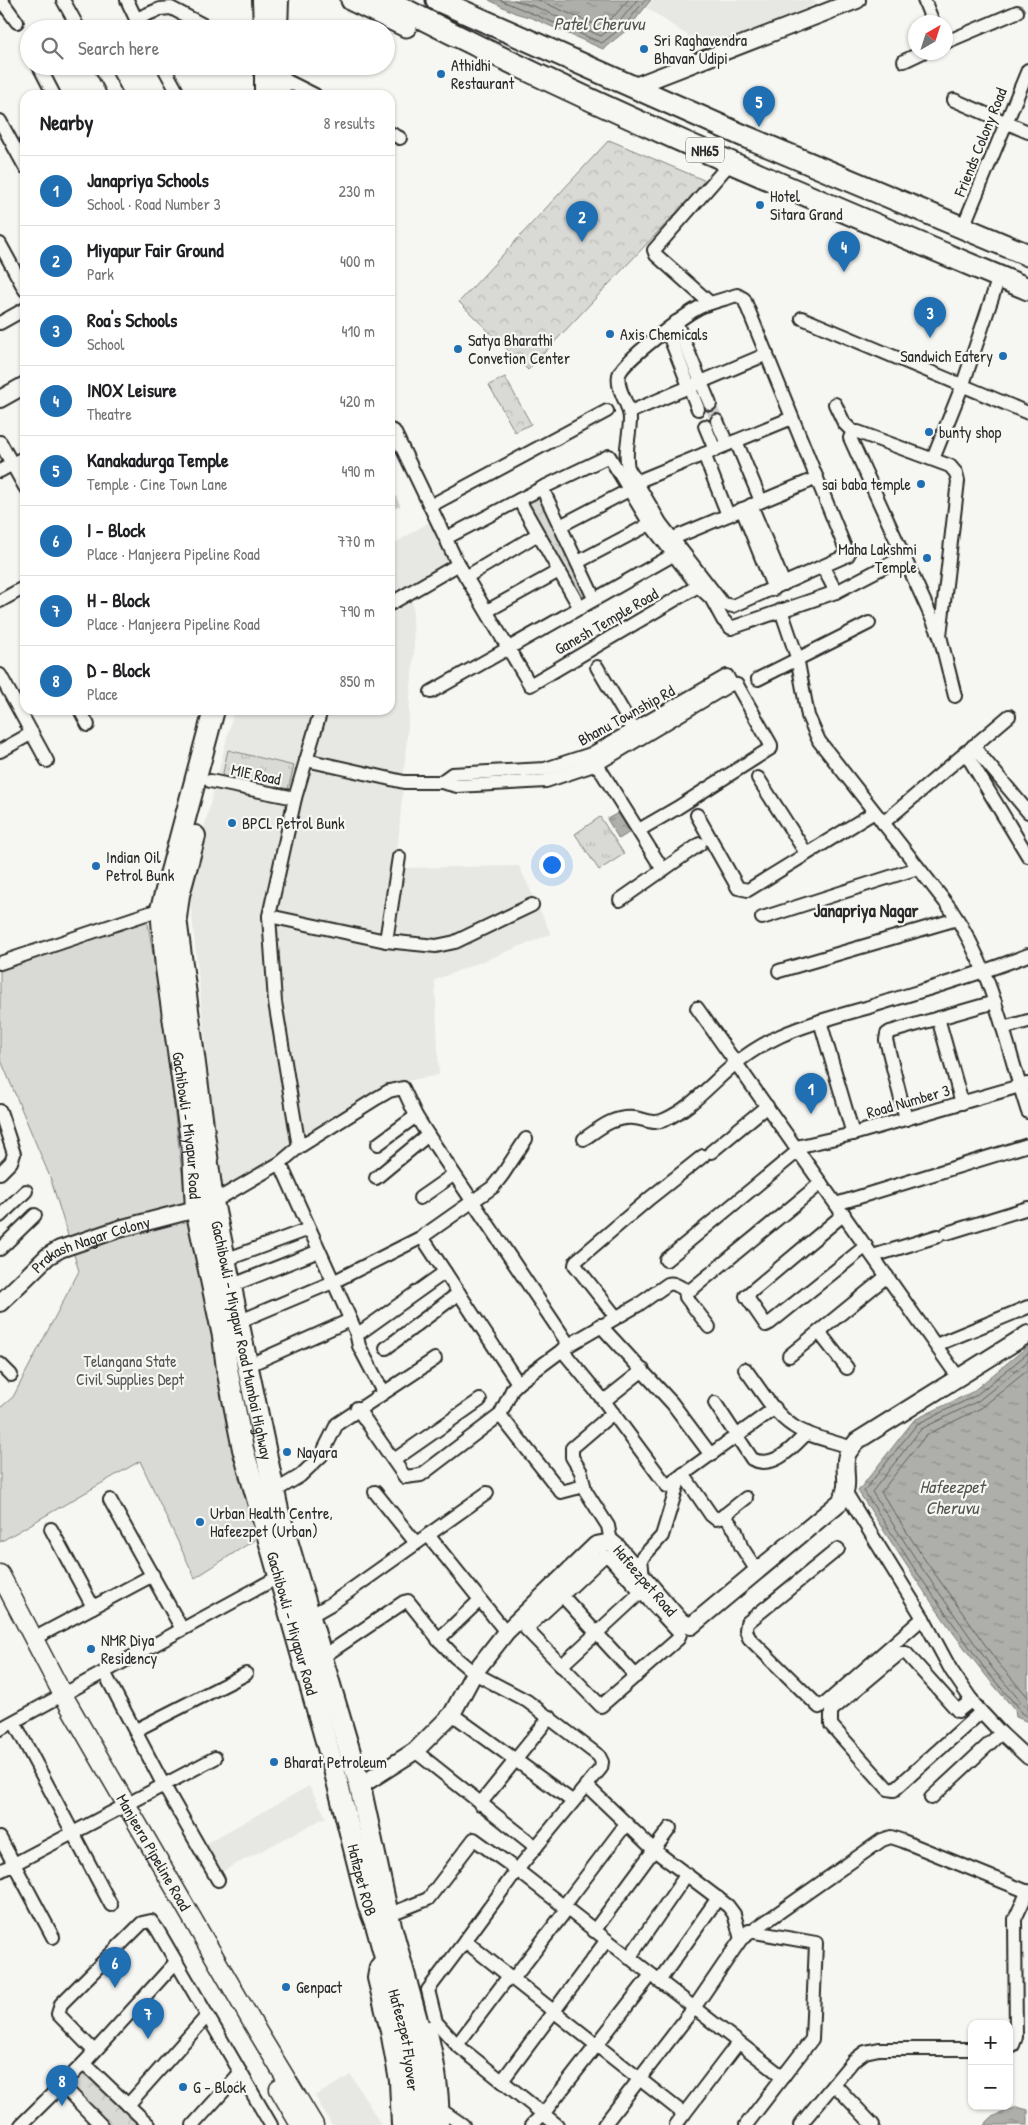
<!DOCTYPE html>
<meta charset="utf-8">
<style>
:root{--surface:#fff;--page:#f6f6f6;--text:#202124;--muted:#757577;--line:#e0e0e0;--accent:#1f6fb2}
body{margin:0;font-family:"Patrick Hand",sans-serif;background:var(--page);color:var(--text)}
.controls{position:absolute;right:15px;bottom:15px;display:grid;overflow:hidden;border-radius:10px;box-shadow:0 1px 4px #0004}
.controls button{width:45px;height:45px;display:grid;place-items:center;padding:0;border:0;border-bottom:1px solid var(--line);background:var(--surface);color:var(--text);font:25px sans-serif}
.compass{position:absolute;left:908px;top:15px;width:45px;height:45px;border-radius:50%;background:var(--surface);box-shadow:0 1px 4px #0004;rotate:39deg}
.you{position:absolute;left:551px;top:864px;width:18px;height:18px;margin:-12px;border:4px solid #fff;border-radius:50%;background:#1a73e8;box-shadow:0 0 0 8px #1a73e833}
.badge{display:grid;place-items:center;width:32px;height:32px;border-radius:50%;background:var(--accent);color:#fff;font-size:16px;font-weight:700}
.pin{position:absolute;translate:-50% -41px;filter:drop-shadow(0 1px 2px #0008)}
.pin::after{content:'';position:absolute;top:26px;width:18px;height:15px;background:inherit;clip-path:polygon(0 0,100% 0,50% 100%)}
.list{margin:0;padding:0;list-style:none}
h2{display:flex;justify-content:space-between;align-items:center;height:65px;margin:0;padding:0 20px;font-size:21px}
h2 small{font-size:16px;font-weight:400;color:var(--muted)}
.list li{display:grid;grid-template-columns:32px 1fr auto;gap:15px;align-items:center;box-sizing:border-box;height:70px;padding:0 20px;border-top:1px solid var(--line)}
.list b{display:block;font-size:19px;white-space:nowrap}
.list p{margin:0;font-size:16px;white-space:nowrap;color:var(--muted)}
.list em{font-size:16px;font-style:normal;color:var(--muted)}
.icon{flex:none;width:28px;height:28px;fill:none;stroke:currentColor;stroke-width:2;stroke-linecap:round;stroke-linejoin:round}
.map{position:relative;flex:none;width:1028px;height:2125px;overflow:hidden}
.search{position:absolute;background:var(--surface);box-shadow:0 1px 4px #0004;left:20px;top:20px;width:375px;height:55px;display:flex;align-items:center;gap:12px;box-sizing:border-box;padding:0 18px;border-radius:28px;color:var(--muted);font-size:19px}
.panel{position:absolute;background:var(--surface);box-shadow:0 1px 4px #0004;left:20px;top:90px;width:375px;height:625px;border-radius:15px}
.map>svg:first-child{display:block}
.built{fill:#e7e7e3}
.grass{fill:url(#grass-tufts);stroke:#828280}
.forest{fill:url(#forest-crowns);stroke:#828280}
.garden{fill:#d9d9d5;stroke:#828280}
.water{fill:url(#water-ripples);stroke:#7a7a78}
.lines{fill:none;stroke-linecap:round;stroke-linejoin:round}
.shore{stroke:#5f5f5e;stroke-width:1}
.minor-tunnel{stroke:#cdcdca;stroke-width:12;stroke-dasharray:12 6;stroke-linecap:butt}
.minor-casing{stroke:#2b2b2b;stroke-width:16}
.tertiary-casing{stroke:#2b2b2b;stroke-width:20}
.secondary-casing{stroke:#2b2b2b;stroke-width:21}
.primary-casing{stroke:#2b2b2b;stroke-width:24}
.trunk-casing{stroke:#2b2b2b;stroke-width:25}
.minor{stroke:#f6f6f2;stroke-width:12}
.tertiary{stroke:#f6f6f2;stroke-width:16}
.secondary{stroke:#f6f6f2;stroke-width:18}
.primary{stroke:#f6f6f2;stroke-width:20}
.trunk{stroke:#f6f6f2;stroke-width:21}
.poi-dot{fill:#1f6fb2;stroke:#f6f6f2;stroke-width:2}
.labels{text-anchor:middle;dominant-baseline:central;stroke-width:4.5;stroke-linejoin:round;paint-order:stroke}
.shield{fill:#f6f6f2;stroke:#686867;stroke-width:1}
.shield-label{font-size:15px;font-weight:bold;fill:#2b2b2b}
.poi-label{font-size:16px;fill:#2b2b2b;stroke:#f6f6f2;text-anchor:start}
.street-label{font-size:16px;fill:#2b2b2b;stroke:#f6f6f2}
.park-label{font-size:16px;fill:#565656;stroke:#f6f6f2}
.water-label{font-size:18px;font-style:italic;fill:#525251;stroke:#f6f6f2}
.neighbourhood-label{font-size:18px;font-weight:bold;fill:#2b2b2b;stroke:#f6f6f2}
</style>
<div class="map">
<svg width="1028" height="2125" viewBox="0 0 1028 2125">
<defs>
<pattern id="grass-tufts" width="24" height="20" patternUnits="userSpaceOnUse" patternTransform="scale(1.25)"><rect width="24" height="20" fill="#d9d9d5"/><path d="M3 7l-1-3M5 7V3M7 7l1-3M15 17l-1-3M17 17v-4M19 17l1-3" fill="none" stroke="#babab7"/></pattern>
<pattern id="forest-crowns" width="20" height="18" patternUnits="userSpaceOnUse" patternTransform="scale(1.25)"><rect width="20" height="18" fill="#d9d9d5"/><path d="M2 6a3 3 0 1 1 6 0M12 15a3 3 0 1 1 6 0" fill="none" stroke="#babab7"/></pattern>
<pattern id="water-ripples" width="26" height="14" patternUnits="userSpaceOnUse" patternTransform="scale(1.25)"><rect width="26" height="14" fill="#aeaeab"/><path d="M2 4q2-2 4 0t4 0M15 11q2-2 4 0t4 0" fill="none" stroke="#8e8e8b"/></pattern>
</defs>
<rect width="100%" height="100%" fill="#f6f6f2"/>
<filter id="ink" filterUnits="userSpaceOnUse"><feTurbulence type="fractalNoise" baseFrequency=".02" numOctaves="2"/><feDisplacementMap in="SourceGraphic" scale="10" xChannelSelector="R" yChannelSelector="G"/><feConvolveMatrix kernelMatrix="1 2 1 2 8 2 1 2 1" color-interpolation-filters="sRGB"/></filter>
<g filter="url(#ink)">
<g class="built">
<path d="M653,0H811L817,3L709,50L647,8Z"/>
<path d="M436,518L456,560L412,585L414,652L396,868L519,866L551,934L435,980L439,1075L392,1084L222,1197L189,888L234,710H390V546Z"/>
<path d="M309,1786L326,1817L221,1872L205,1844Z"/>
<path d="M351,2075L381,2125H332L315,2096Z"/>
</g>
<g class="grass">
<path d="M228,750L294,766L287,793L222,777Z"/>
<path d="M600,817L624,854L599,870L575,834Z"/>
</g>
<g class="forest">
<path d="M609,140L706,181L528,370L459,302Z"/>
<path d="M505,377L531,424L515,432L489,385Z"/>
<path d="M542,488L594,598L580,608L519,500Z"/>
<path d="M85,2071L142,2125H107L69,2088Z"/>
</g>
<path class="garden" d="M147,918L162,1008L185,1197L259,1537L195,1578L140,1461L0,1542V1408L13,1397L79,1271L50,1177L0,1058V971Z"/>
<g class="water">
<path d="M489,0H651L628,29L603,49L532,18L515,13Z"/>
<path d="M618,813L630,832L619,839L607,819Z"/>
<path d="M1028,1346V1722L1016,1717L1015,1710C955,1643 907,1566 858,1491L914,1420L972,1392Z"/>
<path d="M1017,2107L1028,2110V2125H984L992,2117Z"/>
</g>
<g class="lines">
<g class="shore">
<path d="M500,0L602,43L625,25L645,0"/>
<path d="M514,0L536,7L601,36L620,21L637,0"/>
<path d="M538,0L600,27L615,15L628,0"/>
<path d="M1028,1353L975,1396L917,1424L864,1491L914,1568L987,1672L1018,1707L1021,1713L1028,1717"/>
<path d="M1028,1361L978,1401L921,1429L872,1492L919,1564L992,1668L1028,1710"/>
<path d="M1028,1370L981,1408L926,1435L881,1492L925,1560L998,1663L1028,1697"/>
</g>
<g class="minor-tunnel">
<path d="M710,404L717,421"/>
<path d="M390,497L395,509"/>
</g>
<defs>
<g id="minor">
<path d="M1,0L17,22"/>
<path d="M63,0L79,29"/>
<path d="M127,0L136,19"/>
<path d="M924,0L933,22"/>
<path d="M142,29L136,19L160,9L171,8L211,29"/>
<path d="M946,42L1017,12"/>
<path d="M904,61L923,52"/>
<path d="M39,66L54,95"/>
<path d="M100,66L116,95"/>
<path d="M163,66L179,95"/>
<path d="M279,77L315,95"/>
<path d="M954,100L1028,132"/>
<path d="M0,121L25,167"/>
<path d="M390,133L400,138"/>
<path d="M963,227L1028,70"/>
<path d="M0,244L25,290"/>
<path d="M737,295L744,299L848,555L733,606L723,604L661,524L628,468C624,451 630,436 630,419C630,404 616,391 619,375C622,361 686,314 700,307C712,302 725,299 737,295Z"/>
<path d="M710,303L656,255L654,250L731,162"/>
<path d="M802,318L1028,413"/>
<path d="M676,322L710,404"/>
<path d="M0,323L25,309"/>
<path d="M667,330L698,409"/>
<path d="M835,404L844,423L853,432H858L950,466L956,473L958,481L940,636"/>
<path d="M630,412L767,354"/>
<path d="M717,421L727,444"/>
<path d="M705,426L715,450"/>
<path d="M390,430L394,431L456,560L530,685L698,586"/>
<path d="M853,432L850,438L940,636L955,696"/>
<path d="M736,441L761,501"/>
<path d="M0,442L25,487"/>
<path d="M704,454L728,515"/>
<path d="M933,459L963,384L999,277"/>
<path d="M0,471L25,457"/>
<path d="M636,482L792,418"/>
<path d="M542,488L594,598"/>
<path d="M519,500L580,608"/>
<path d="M751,505L784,584"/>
<path d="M430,506L607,411"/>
<path d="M742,509L774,589"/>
<path d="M560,526L629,490"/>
<path d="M446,538L542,488L609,456L650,524L698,586L711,598L723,620L731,628L836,592L905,556"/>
<path d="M671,539L817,478"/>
<path d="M578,562L650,524"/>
<path d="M823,567L836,592"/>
<path d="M466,577L538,534"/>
<path d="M0,601L25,587"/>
<path d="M390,604L459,564"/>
<path d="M781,610L797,657L808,716L819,741L950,908C993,970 1005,1042 1028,1112"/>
<path d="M487,611L559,571"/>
<path d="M597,667L634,730"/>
<path d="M0,675L47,761"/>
<path d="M758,679L869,623"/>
<path d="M431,692L673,555"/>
<path d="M80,710L88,725"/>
<path d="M973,746L1028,812"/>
<path d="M0,751L32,733"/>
<path d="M965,752L1028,856"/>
<path d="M593,758L663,870"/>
<path d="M306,760L404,782H441L457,786L546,781L597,764L731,684"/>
<path d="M758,778L806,853"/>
<path d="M210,781L295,798"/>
<path d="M441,782L452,774L545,769L591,754L727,676L731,684L737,685L771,745V748L677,808L639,830"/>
<path d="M697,815L738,888L748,890L873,813"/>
<path d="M883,823L1009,716"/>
<path d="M620,900L700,844"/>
<path d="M269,916L386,941L436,946L455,942L532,905"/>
<path d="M762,918L918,868"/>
<path d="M386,941L399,857"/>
<path d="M0,963L161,909"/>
<path d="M779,971L957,919"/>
<path d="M697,1008L958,1377"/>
<path d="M938,1018L962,1103"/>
<path d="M820,1021L853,1134"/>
<path d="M1003,1028L1028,1021"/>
<path d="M0,1111L14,1154L11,1162L0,1173"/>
<path d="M906,1119L886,1040L887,1034L890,1032L995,1002"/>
<path d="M584,1139C600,1128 613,1116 634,1118C645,1119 653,1125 664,1120C692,1108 711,1083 735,1064C747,1054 765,1043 780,1036C807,1024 837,1016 866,1008C920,991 975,976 1028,955"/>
<path d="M378,1144L416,1116"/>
<path d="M299,1147L275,1002L269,916L295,798L321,710"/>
<path d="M796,1147L853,1134L1027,1084"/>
<path d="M711,1152L767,1106"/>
<path d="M280,1163L356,1332H361L445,1272"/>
<path d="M376,1178L428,1135"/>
<path d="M420,1198L453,1175"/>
<path d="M213,1202L280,1163L299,1147L377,1098L389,1091L403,1088L416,1116L428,1135L569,1345"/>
<path d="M836,1204L1028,1145"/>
<path d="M844,1214L746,1296L766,1325L770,1323L866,1246"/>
<path d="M0,1216L26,1191"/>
<path d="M947,1233L1028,1208"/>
<path d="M422,1237L518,1383"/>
<path d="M0,1249L35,1215"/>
<path d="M873,1256L938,1236"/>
<path d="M225,1260L309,1229"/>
<path d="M666,1260L798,1151"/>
<path d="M225,1288L319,1251"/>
<path d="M685,1290L686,1297L709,1327"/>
<path d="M616,1317L575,1265L576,1261L650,1198L703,1156"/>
<path d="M237,1320L245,1319L333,1282L422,1237L493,1187L503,1174L526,1139"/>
<path d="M600,1325L672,1403L711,1455"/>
<path d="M356,1332L359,1346L383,1392"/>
<path d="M819,1332L847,1368"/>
<path d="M936,1345L1028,1307"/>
<path d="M386,1348L459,1293"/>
<path d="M562,1350L604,1401L667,1486L775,1408"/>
<path d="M789,1356L887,1276"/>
<path d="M0,1364L11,1375"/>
<path d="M247,1366L350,1320"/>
<path d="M745,1369C759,1387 773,1413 793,1426C809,1437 833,1441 852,1448"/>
<path d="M604,1401L643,1370"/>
<path d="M715,1403L752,1459C774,1470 793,1447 807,1433"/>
<path d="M357,1408L405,1477L421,1475L500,1415L513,1388L518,1383L569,1345L638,1305L668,1284C677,1281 683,1293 692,1289L821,1183"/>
<path d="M500,1415L561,1492L584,1486"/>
<path d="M394,1460L480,1400"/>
<path d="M683,1474L711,1515L716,1519L722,1517L746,1498"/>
<path d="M275,1491L300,1476L321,1456L337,1424L435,1359"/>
<path d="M375,1492L416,1543"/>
<path d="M846,1493L923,1618L951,1670L975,1705L1001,1733L931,1798"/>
<path d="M110,1500L182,1629"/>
<path d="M724,1515L736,1531L741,1546L757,1571"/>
<path d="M51,1529L93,1607"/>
<path d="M428,1535L506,1632"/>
<path d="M611,1542L608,1526L585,1490L581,1472L572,1457V1448L613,1413"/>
<path d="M838,1549L747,1623L746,1630L749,1638L819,1707L826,1703L923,1618"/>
<path d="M603,1557H609L680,1634L678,1639L601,1706L526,1629Z"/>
<path d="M643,1577L641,1559L662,1536L680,1477"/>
<path d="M555,1588L636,1676"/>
<path d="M310,1616L331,1604L487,1493"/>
<path d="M33,1639L153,1575"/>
<path d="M438,1640L480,1600"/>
<path d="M321,1658L404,1602L408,1601L440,1641L455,1657L474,1673L527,1701L599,1756L602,1762L601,1768L517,1870L465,1941L509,1976"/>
<path d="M561,1666L641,1592"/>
<path d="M104,1672L163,1784L218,1880"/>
<path d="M972,1700L958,1711L906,1653H900L831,1711V1725L888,1789L894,1790L981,1712"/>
<path d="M452,1714L572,1801"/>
<path d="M14,1722L111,1905"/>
<path d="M0,1729L280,1576"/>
<path d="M136,1730L246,1674"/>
<path d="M1001,1733L1028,1758"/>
<path d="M415,1751L536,1847"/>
<path d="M586,1785L654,1850L728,1906L734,1914L741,1939"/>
<path d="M480,1804L550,1717"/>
<path d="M0,1838L14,1864L215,1758"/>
<path d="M0,1871L14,1864L53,1937"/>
<path d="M563,1907L626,1824"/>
<path d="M388,1915L428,1899L474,1839L517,1870L783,2077"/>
<path d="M594,1931L670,1828"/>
<path d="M465,1941L428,1990L436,2022L457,2045L557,2125"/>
<path d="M629,1958L687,1874"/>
<path d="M513,1979L567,1909"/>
<path d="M659,1981L718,1898"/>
<path d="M457,2045L509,1976L684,2114L676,2125"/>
<path d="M1009,2046L1013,2045L1016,2037L1015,1919L1028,1891"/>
<path d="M94,2051L58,2014L61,2004L142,1923L151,1921L157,1929L271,2125"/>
<path d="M84,2063L149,2125"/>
<path d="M502,2081L606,1941"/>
<path d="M834,2084L873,2125"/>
<path d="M62,2085L101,2125"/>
<path d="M128,2105L207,2016"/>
<path d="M441,2110L463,2125"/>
<path d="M684,2114L738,2043"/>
<path d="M21,2125L84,2063L176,1962"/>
<path d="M193,2125L240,2073"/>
<path d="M532,2125L543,2114L651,1975"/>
<path d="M604,2125L694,2008L741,1939L882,1840L891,1837L903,1841L1028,1892"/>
<path d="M746,2125L812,2039L816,1943L749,1931"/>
<path d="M800,2125L853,2061L865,2052L879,2049H972"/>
</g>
<g id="tertiary">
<path d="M635,86L857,0"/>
<path d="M0,399L25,385"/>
<path id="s1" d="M0,1303L48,1256L60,1249L119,1229L196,1209"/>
<path id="s2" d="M360,1786L415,1751L452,1714L474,1673L506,1632L596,1545L611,1542L617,1547L681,1622L691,1626L840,1502C852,1484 842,1472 847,1455C849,1450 854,1445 857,1441L1028,1334"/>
<path d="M385,1958L378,1967L376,1978L389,2031L398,2081L400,2125"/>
<path d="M428,2029C436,2061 442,2093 440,2125"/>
</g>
<g id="secondary">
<path id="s3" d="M0,1574L63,1695L259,2034L314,2125"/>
<path d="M279,2089L300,2125"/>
</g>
<g id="primary">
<path d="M263,0L264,29"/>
<path d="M277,29L278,0"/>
<path d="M265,66V95"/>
<path d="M279,66L280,95"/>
<path id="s4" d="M214,710L161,909L166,968L193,1154L196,1209L223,1336L227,1369L243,1449L334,1769L368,1904L377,1928L407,2037L413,2084L415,2125"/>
<path id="s5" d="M195,836L179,895L176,918L213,1202L278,1510L360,1786L388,1915L421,2035L427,2083L429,2125"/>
</g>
<g id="trunk">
<path d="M352,0L406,26"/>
<path d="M386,0C594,108 812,198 1028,289"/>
<path d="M437,0L744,136L1028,255"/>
</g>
</defs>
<use href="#minor" class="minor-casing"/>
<use href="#tertiary" class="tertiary-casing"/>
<use href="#secondary" class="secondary-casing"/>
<use href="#primary" class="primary-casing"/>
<use href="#trunk" class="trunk-casing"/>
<use href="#minor" class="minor"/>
<use href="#tertiary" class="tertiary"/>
<use href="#secondary" class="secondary"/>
<use href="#primary" class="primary"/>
<use href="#trunk" class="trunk"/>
</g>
</g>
<g class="poi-dot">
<circle cx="644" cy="49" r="5"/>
<circle cx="441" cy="74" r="5"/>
<circle cx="760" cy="205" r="5"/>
<circle cx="610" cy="334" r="5"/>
<circle cx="458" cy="349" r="5"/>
<circle cx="1003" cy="356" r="5"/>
<circle cx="929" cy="432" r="5"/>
<circle cx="921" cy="484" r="5"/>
<circle cx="927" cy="558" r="5"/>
<circle cx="232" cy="823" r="5"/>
<circle cx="96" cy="866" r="5"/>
<circle cx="287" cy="1452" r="5"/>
<circle cx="200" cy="1522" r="5"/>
<circle cx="91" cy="1649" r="5"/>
<circle cx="274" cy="1762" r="5"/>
<circle cx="286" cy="1987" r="5"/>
<circle cx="183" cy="2087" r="5"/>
</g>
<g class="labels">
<rect class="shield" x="686" y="137.5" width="38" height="25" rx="4"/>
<g class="shield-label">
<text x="705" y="150">NH65</text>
</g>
<g class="poi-label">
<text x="654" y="40">Sri Raghavendra<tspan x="654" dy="18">Bhavan Udipi</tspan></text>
<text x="451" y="65">Athidhi<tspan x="451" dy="18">Restaurant</tspan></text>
<text x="770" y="196">Hotel<tspan x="770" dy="18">Sitara Grand</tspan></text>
<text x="620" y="334">Axis Chemicals</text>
<text x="468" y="340">Satya Bharathi<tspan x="468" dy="18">Convetion Center</tspan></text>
<text x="993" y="356" text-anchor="end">Sandwich Eatery</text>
<text x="939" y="432">bunty shop</text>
<text x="911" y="484" text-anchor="end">sai baba temple</text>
<text x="917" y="549" text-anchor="end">Maha Lakshmi<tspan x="917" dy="18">Temple</tspan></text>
<text x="242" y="823">BPCL Petrol Bunk</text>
<text x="106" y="857">Indian Oil<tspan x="106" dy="18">Petrol Bunk</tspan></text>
<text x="297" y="1452">Nayara</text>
<text x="210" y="1513">Urban Health Centre,<tspan x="210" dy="18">Hafeezpet (Urban)</tspan></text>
<text x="101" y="1640">NMR Diya<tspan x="101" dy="18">Residency</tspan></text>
<text x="284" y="1762">Bharat Petroleum</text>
<text x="296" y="1987">Genpact</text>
<text x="193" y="2087">G - Block</text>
</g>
<g class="street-label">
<text transform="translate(980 142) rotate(-68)">Friends Colony Road</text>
<text transform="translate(606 621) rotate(-30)">Ganesh Temple Road</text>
<text transform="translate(626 715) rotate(-29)">Bhanu Township Rd</text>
<text transform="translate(256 774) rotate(12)">MIE Road</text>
<text transform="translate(908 1101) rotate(-16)">Road Number 3</text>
<text stroke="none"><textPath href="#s4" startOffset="424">Gachibowli - Miyapur Road</textPath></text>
<text stroke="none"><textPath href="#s1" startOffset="111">Prakash Nagar Colony</textPath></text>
<text stroke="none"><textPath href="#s5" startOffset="512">Gachibowli - Miyapur Road Mumbai Highway</textPath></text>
<text stroke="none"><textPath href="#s2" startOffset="408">Hafeezpet Road</textPath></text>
<text stroke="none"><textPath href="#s4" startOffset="934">Gachibowli - Miyapur Road</textPath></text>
<text stroke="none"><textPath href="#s3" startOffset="318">Manjeera Pipeline Road</textPath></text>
<text stroke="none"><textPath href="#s4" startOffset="1200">Hafizpet ROB</textPath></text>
<text stroke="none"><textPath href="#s4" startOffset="1366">Hafeezpet Flyover</textPath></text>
</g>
<g class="park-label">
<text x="130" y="1361">Telangana State<tspan x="130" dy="18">Civil Supplies Dept</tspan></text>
</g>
<g class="water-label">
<text x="599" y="23">Patel Cheruvu</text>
<text x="952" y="1486">Hafeezpet<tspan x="952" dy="21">Cheruvu</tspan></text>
</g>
<g class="neighbourhood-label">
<text x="866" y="910">Janapriya Nagar</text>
</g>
</g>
</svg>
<div class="controls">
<button>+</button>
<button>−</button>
</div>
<svg class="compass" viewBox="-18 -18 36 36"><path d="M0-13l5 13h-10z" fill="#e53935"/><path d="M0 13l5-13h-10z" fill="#757577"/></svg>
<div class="you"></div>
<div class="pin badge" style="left:811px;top:1114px">1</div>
<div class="pin badge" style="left:582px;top:242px">2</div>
<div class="pin badge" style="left:930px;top:338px">3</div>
<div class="pin badge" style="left:844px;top:272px">4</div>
<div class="pin badge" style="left:759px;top:127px">5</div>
<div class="pin badge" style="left:115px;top:1988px">6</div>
<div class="pin badge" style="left:148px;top:2039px">7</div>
<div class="pin badge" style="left:62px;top:2106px">8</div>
<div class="search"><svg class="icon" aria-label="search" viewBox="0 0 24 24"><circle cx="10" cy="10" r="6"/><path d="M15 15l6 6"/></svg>Search here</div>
<section class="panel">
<h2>Nearby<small>8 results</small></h2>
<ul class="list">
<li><span class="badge">1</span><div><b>Janapriya Schools</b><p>School · Road Number 3</p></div><em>230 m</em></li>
<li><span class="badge">2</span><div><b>Miyapur Fair Ground</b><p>Park</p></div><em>400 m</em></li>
<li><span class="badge">3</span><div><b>Roa's Schools</b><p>School</p></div><em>410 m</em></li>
<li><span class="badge">4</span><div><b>INOX Leisure</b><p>Theatre</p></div><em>420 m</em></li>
<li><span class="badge">5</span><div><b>Kanakadurga Temple</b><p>Temple · Cine Town Lane</p></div><em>490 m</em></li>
<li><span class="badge">6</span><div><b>I - Block</b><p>Place · Manjeera Pipeline Road</p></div><em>770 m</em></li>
<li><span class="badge">7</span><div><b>H - Block</b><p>Place · Manjeera Pipeline Road</p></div><em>790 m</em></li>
<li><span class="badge">8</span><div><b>D - Block</b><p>Place</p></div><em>850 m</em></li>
</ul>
</section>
</div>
